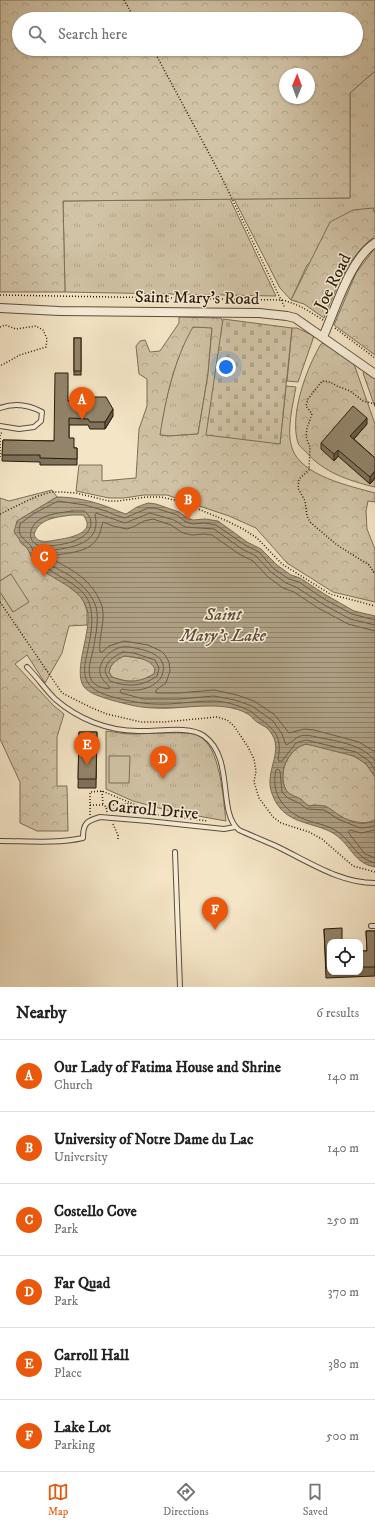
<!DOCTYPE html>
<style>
:root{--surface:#fff;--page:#f6f6f6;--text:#222;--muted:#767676;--line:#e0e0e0;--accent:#ea580c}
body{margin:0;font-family:"IM FELL DW Pica",serif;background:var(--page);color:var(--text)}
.controls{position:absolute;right:12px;bottom:12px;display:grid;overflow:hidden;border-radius:8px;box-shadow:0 1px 3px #0004}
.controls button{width:36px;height:36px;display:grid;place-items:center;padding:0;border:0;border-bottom:1px solid var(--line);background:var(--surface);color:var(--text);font:20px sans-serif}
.compass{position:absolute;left:279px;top:68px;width:36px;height:36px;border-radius:50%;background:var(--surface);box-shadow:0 1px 3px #0004;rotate:1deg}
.you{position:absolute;left:226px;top:367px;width:14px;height:14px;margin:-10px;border:3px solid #fff;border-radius:50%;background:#1a73e8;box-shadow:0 0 0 6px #1a73e833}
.badge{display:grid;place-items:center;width:26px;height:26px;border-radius:50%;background:var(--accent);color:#fff;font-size:13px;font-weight:700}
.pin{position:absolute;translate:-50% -33px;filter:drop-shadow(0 1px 2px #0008)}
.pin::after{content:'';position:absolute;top:21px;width:14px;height:12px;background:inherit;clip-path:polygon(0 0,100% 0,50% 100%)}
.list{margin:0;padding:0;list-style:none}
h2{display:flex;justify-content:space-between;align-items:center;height:52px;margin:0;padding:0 16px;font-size:17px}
h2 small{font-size:13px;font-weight:400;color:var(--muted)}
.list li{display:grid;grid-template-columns:26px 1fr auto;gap:12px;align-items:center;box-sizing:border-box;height:72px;padding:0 16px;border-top:1px solid var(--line)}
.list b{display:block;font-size:15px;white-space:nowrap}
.list p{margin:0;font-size:13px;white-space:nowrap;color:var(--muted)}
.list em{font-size:13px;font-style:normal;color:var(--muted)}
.icon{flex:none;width:22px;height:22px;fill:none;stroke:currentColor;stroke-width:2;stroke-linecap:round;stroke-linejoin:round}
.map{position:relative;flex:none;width:375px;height:987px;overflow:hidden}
.search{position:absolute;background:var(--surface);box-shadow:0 1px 3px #0004;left:12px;right:12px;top:12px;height:44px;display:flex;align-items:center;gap:10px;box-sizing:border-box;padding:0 14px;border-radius:22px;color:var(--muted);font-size:15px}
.sheet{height:484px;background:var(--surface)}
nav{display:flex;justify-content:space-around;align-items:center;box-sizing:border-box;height:56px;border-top:1px solid var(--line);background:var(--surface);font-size:11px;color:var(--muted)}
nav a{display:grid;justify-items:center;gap:2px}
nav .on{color:var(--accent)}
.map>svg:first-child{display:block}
.grass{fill:url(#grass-tufts);stroke:#7c6f57}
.forest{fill:url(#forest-crowns);stroke:#7c6f57;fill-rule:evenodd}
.cemetery{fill:url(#cemetery-stones);stroke:#7c6f57}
.pitch{fill:#d1c3a6;stroke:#7c6f57}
.water{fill:url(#water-rules);stroke:#796b53;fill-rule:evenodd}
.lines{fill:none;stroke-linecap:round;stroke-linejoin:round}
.shore{stroke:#6c5e46;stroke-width:1}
.lane-casing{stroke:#5b4e38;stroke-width:6}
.street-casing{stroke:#5b4e38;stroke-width:10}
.path{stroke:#281b08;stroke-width:1.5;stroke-dasharray:1 2;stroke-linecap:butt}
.lane{stroke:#f8eeda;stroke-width:4}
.street{stroke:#f8eeda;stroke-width:8}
.wall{fill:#7e725c;stroke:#281b08}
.shaded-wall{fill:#665c4b;stroke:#281b08}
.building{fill:#92846b;stroke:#281b08}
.labels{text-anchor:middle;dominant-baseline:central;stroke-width:3;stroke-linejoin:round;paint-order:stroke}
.street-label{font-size:17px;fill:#281b08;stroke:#f8eeda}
.water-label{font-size:18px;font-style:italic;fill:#5e503a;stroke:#f8eeda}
</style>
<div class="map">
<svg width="375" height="987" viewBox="0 0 375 987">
<defs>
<pattern id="grass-tufts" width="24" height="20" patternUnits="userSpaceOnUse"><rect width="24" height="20" fill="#d1c3a6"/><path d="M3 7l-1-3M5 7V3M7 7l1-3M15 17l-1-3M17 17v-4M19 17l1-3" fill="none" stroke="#b3a78d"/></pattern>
<pattern id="forest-crowns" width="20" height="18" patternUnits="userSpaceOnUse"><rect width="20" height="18" fill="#d1c3a6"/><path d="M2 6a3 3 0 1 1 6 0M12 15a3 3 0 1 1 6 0" fill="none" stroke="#b3a78d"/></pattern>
<pattern id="cemetery-stones" width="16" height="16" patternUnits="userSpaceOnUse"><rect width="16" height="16" fill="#d1c3a6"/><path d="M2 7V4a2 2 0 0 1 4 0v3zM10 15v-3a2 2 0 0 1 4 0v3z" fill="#b3a78d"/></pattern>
<pattern id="water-rules" width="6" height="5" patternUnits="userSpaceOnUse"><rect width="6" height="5" fill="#afa085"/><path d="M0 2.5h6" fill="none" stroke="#8e826b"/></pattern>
</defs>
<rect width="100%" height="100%" fill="#f4e5c6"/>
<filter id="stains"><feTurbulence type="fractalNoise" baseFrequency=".005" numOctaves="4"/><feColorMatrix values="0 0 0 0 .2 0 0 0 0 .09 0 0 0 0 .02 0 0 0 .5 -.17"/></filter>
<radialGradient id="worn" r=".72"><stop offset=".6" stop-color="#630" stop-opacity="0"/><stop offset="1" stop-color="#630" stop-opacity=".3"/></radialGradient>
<g class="grass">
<path d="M375,71V213L373,208L307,265L291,300L280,288L234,199L350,198V93Z"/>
<path d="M230,199L276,296L65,292L63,201Z"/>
<path d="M192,327H212L208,374L198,434L169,436L159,435C166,397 174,361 192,327Z"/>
<path d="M106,731C114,732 123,734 131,734C144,734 189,731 198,735C221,747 223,798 226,821L170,811L133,801L106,789Z"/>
</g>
<g class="forest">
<path d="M0,0H375V71L350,93V198L63,201L65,292H0ZM19,19H356V49H19ZM285,74H309V98H285Z"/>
<path d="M373,208L375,213V236C349,255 336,289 324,318L304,304L291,300L330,222L353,210Z"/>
<path d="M375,248V355L334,325L356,273Z"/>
<path d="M179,317L221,318L280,444L286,386L296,387C293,404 286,431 292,448C301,476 350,486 375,493V502L368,501L366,511L367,529L375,549V602L333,592L287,563L256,528L229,516L167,495H144L124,498H109L76,491L79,465H102V481L136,478L139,429L147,406V379L139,374L136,346L140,341L145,340L150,352L160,351L179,323ZM193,327L212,328L208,374L198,434L169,436L160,435C166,397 174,360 193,327Z"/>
<path d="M292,328H297L314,336L298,382L287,381Z"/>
<path d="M325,343L354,364L375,424V464L350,443L334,461L338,456L370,484L375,478V487C349,481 323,472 306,452C303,449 299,446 298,443C289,415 307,367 321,344Z"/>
<path d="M365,371L375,378V407L363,373Z"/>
<path d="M52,490L57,497L17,521L20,542L28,549L34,561L48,574L63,582L82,597L87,611V625L69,626L62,653L45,683L27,655L15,664L54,706L64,714L57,737V786H67L68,831H37L20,823V782L0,739V592L13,612L11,574L0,581V498L9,501Z"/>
<path d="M124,656L144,659L153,663L155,669L154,674C138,683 129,683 112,677L109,672C111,663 116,660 124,656Z"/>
<path d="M306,744C326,747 368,754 375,777C375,784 375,812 375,820C357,829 332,812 315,805L309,806C306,804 304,802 302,800C296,796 290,796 286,790C277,773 288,749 306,744Z"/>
</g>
<path class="cemetery" d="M223,319L292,328L280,444L206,435Z"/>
<g class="pitch">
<path d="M11,574L29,602L13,612L0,592V581Z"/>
<path d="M109,756H130L129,783H109Z"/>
</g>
<path class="water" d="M57,497C74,497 92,501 108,507C114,509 119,512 126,514L137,507L148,503L156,504L179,512L187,518L193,520L205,519L218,521L247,542L261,549L277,565L291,575L300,578L326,595L354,611L375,616V777L366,764L354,756L306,744C288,749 277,773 286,790C290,796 296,796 302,800C304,802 306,804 309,806C314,805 320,805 325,806C330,808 334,812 339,815C350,822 363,827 375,820V867C354,863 352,847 336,835C319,823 294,825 280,808C274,801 269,789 270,780C271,761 284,745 267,728C264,726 260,724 257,722C254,720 251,716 248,714C222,699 183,710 155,708C140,708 126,704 111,700C102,697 90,694 84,687C72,670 93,630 87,609C81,590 63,584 48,574C43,571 38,566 34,561C31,558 30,552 27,548C22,543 18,538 14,532L17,521ZM72,515H83C98,533 69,538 56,540C51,541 45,542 41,541C37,540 36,538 34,535C38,518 58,517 72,515ZM124,656C135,657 150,658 155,669L154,674C138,683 129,683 112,677L109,672C111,663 116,660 124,656Z"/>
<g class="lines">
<g class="shore">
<path d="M72,511H84C89,515 91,518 91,524C89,542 58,546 44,546C27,546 27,528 39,520C49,513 61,513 72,511Z"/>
<path d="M375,620L352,614L324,599L299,582L289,579L274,569L259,552L245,545L216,525L205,523L192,524L186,522L177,515L155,508H148L125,518L115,515L106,511L85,505L58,501L33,514L20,524C17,537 24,538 31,546C33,550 34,554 37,557C39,562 45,567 50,570C61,578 75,583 84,594C95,606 92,630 89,644C86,662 77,681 99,692C111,698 141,704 155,704C174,705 193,701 213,701C224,701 238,705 248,710C253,712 256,716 260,719C277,731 282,739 278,759L279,761H282L296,743L306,740L356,752L369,761L375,770"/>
<path d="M375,625L350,619L321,603L296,587L286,583L271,572L256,556L242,549L214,529L185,527L174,520L150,513L125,523L96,513L95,515C103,547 63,549 42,551L40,552C44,564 59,569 69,575C81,584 91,592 96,607C99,618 96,634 94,645C93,655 85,670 92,681C95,686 103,688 108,689L110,688C107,683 101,680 100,673C98,661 111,649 122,647C128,646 135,648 140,649C156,653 169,660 161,678C151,690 136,692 122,689L120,691L121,693L144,699H179L214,696L235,700L252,706L273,721L282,734L286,745C297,740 296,733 312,736C333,741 362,743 375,761"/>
<path d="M375,631L348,624L318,608L294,592L283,588L268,577L253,561L239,554L212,535L204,534L192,535L183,533L171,525L153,519L144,521L133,527L127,529L113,526L103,522C101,527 101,532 98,537C91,552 69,553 55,555L53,557C56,563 64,565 70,569C85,578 96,589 102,606C106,621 98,638 100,652H102L109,646L124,641L148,645L161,651L165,655L169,662L170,671L166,683L156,690V693H179L214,690L237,695L254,701L275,715L289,733L304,729L314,730L359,742L375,752"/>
<path d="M123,652L134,653L155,660L159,668L157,676C142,687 127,687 110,681L105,672C106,661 113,657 123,652Z"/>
<path d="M375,825L370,827L360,828L338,819L324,810L307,809L299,803L288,798L282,792L280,771L278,769L276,770C270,796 286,813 309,821C319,824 330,826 338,832C352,842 357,859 375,863"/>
<path d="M375,830L361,833L350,830L348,832L365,854L375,858"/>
</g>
<defs>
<g id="lane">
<path d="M0,408C14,403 29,405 42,412L41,421L34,427L19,429L0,426"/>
<path d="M27,667C37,677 45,689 55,699C78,719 108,731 138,731C157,732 189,725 204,736C235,758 217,813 239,830C252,836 265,841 278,847C309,862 340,883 375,883"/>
<path d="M0,841C27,841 56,844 83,838C83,824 86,821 100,817L148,821L224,829L235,827"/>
<path d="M175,852L180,987"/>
<path d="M371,926H375"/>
</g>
<g id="street">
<path d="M0,308L59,311L259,313L287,316L295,318L375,374"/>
<path d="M323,337C335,310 350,259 375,243"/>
</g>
</defs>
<use href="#lane" class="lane-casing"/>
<use href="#street" class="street-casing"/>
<g class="path">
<path d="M124,0L135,19"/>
<path d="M153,49L219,172L285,308"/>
<path d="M0,295L282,300C298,304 309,311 323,320"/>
<path d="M0,327L5,325L16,329L36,326L43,330L47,339L46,347L20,355L0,366"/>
<path d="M335,328L375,358"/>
<path d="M375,404L363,401L350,391L337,386L330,382L322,381L308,399L306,406L312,414L307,428L306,437L310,447L309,470L299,479L298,488L305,501L307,516L310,522L337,545L369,565L375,574"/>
<path d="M0,457V434L3,432"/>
<path d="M0,514L35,497L51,492H62L76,493L109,501H118L146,497H161L179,501L227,521L243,529L257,538L282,564L330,594L375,606"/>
<path d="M0,602L62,693L92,708L107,714L141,722H164L217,717L227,720L234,726L248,747L254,759L256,771L254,782L259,798L273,817L281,823L309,832L322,839L353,866L375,872"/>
<path d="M102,791L103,805"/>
<path d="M90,805H103L110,809L208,821"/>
<path d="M107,812L106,807C115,804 121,803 131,804"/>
<path d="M90,815V792L102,791L153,812L156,814"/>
<path d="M113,824L118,835V839"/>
</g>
<use href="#lane" class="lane"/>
<use href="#street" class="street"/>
</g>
<g class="wall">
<rect x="74" y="338" width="7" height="37"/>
<path d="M68,401L113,416L105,429H90L88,425H69V438L74,448H77V465H40V462L2,461L3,440L54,441Z"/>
<path d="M367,424L354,439L375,458V478L370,484L338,456L334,461L321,449V443Z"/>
<path d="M79,732H97L96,788H78Z"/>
<path d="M324,929L330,942V972H360V951H367L366,931H375V976L326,978Z"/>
</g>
<g class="shaded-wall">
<path d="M113,409V416L105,429V422Z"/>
<path d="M367,418V424L350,443V436Z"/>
<path d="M338,450V456L334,461V454Z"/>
<path d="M375,471V478L370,484V477Z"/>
</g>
<g class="building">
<rect x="74" y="338" width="7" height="33"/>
<path d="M55,373H68V401L87,402L90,397H106L113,409L105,422H90L88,419L69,418V438H74V448H77V459L40,458V455H2L3,440L54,441Z"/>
<path d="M353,406L367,418L350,436L375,458V471L370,477L338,450L334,454L321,443Z"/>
<path d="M79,732H97L96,779H78Z"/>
<path d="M342,928V942L353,941V942H330V968H326L324,929Z"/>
<path d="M366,931H375V967H360V951H367Z"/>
</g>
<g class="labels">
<g class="street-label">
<text transform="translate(333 282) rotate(-63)">Joe Road</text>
<text transform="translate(197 298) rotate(1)">Saint Mary's Road</text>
<text transform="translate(153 810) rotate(5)">Carroll Drive</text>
</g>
<g class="water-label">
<text x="223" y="615">Saint<tspan x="223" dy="21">Mary's Lake</tspan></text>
</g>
</g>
<rect width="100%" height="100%" filter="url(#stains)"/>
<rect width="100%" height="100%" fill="url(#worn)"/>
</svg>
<div class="controls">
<button><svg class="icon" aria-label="locate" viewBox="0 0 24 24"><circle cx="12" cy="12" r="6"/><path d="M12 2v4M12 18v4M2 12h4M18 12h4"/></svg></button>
</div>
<svg class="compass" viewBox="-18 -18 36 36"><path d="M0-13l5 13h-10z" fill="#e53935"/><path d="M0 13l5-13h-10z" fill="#767676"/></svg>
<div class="you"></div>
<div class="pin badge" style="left:82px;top:420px">A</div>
<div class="pin badge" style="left:188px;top:520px">B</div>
<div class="pin badge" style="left:44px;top:577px">C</div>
<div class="pin badge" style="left:163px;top:779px">D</div>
<div class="pin badge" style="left:87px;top:765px">E</div>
<div class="pin badge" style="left:215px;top:930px">F</div>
<div class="search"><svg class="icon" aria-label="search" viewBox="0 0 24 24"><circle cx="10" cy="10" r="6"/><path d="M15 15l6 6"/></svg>Search here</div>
</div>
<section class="sheet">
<h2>Nearby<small>6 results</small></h2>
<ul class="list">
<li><span class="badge">A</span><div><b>Our Lady of Fatima House and Shrine</b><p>Church</p></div><em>140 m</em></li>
<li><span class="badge">B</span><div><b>University of Notre Dame du Lac</b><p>University</p></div><em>140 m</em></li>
<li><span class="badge">C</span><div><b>Costello Cove</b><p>Park</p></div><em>250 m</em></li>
<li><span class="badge">D</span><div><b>Far Quad</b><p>Park</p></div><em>370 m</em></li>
<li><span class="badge">E</span><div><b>Carroll Hall</b><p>Place</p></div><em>380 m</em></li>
<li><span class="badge">F</span><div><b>Lake Lot</b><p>Parking</p></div><em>500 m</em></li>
</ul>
</section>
<nav>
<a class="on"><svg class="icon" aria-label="map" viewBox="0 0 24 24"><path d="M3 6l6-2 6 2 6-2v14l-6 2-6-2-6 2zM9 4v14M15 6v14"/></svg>Map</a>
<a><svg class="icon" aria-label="directions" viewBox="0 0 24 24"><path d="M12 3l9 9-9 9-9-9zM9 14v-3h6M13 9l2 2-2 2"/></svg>Directions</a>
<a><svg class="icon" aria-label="saved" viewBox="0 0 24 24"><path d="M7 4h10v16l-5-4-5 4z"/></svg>Saved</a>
</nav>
